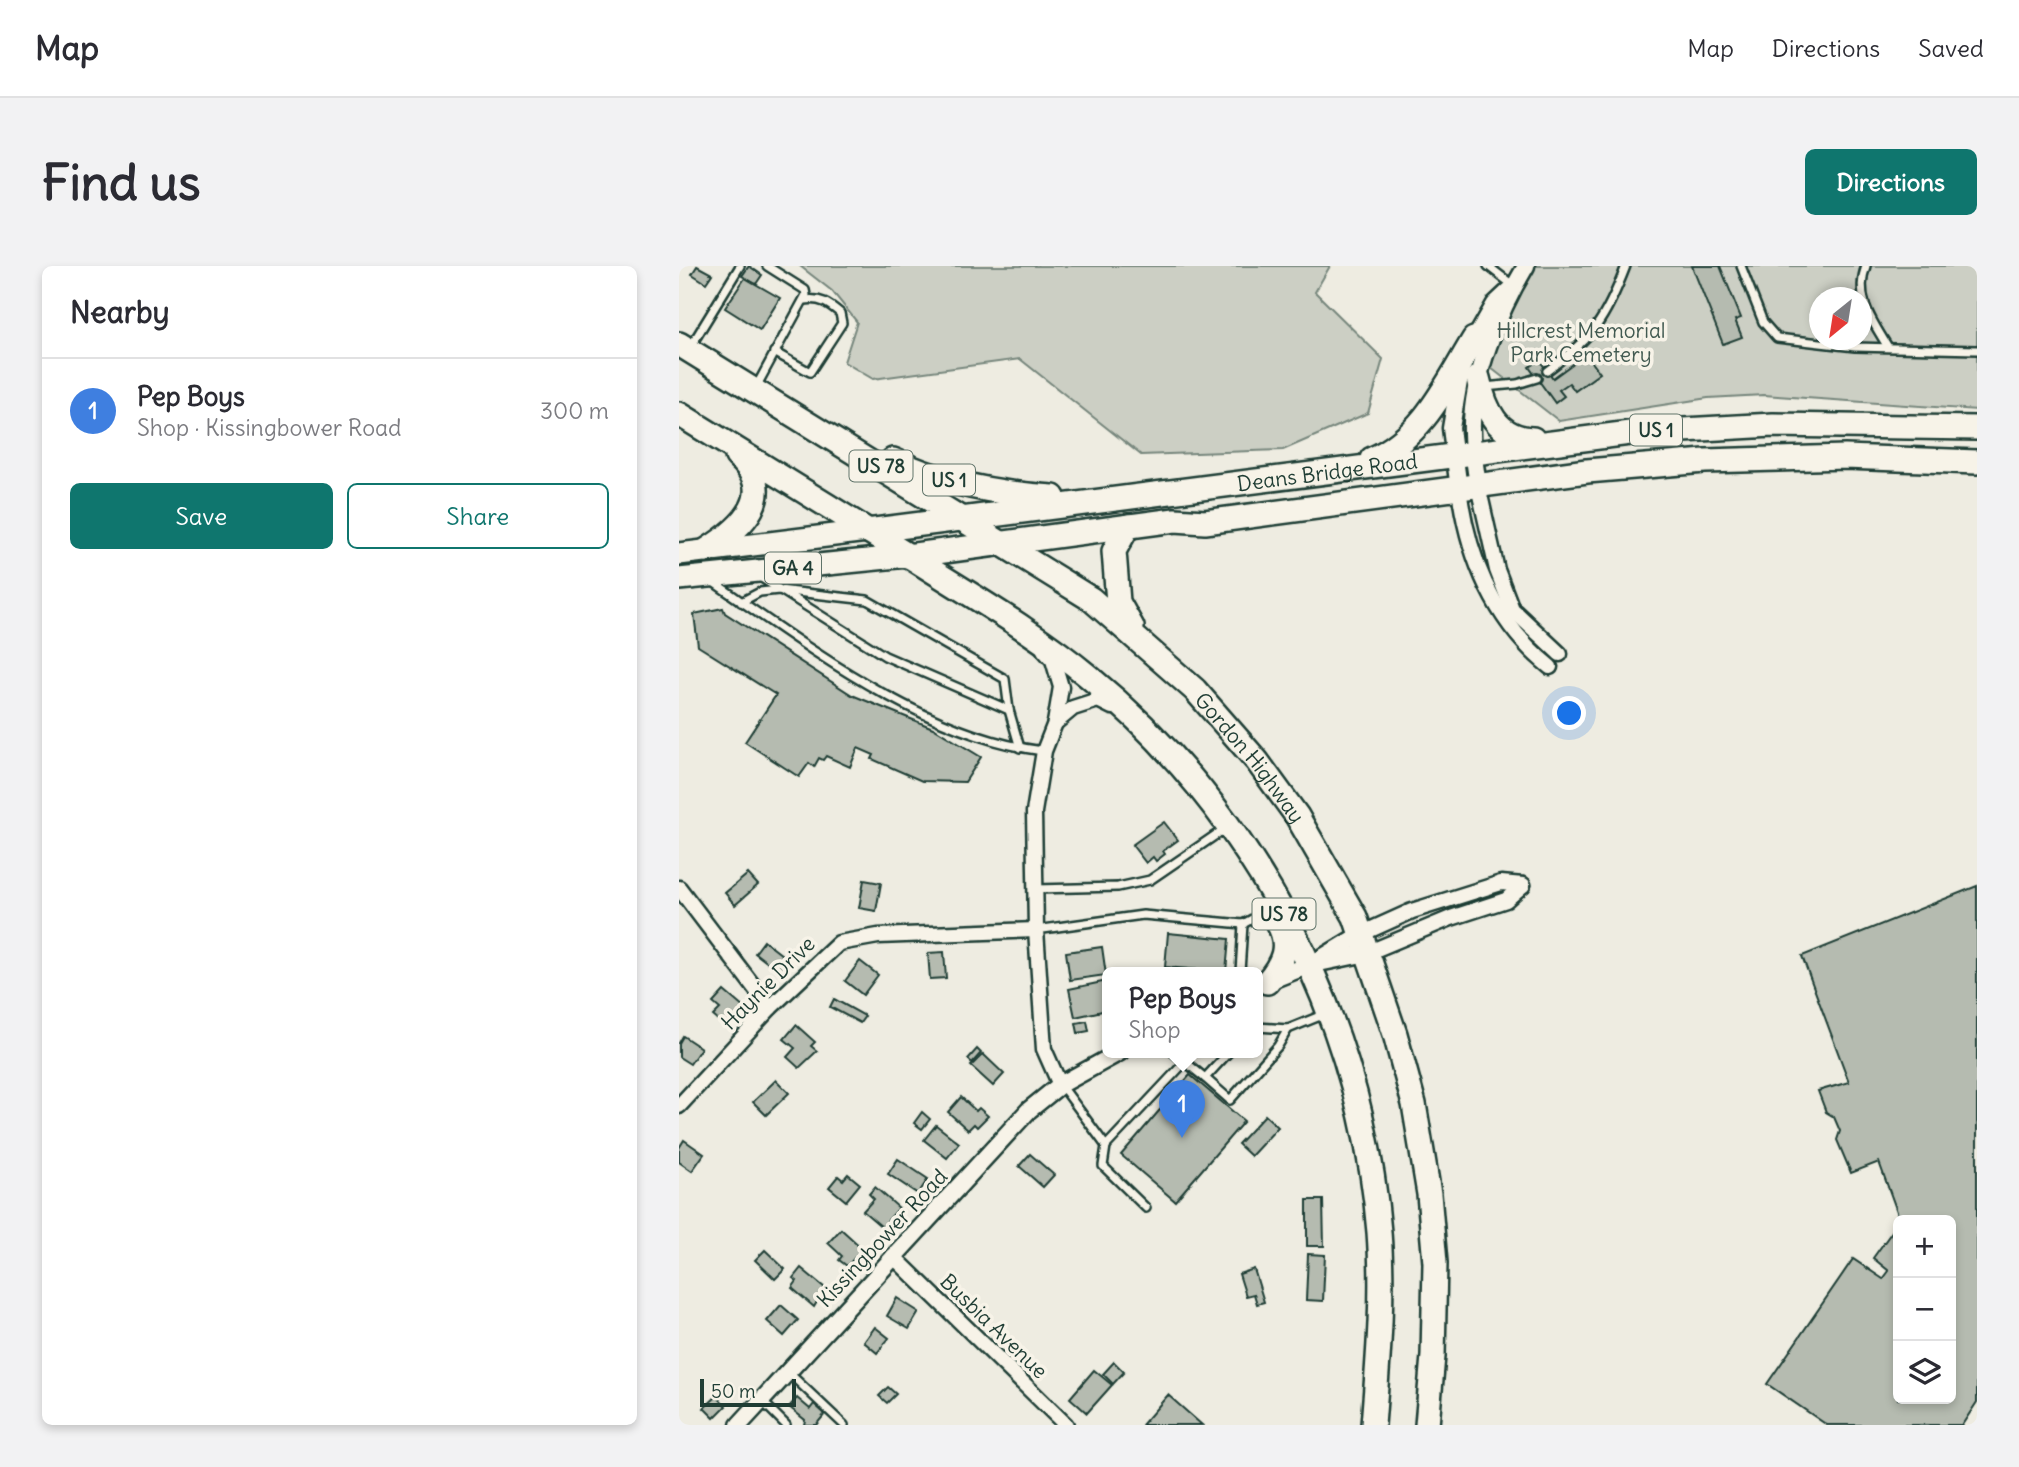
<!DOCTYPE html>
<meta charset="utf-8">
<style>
:root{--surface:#fff;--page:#f2f2f3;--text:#2b2b33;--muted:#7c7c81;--line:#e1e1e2;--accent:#0f766e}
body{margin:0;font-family:Delius,sans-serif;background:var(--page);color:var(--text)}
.controls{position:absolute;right:21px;bottom:21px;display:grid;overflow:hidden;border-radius:10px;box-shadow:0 4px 10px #0003}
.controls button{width:63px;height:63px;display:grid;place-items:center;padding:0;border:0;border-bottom:2px solid var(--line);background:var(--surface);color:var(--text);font:35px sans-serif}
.compass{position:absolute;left:1130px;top:21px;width:63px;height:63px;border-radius:50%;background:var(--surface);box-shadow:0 4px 10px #0003;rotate:210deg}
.scale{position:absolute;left:21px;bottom:18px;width:96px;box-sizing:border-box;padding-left:7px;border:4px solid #1f3d34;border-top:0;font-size:19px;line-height:24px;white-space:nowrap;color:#1f3d34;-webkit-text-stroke:5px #f7f3e8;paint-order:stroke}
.you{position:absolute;left:891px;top:448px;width:24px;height:24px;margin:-18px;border:5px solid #fff;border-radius:50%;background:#1a73e8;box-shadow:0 0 0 10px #1a73e833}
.badge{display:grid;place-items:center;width:46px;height:46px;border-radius:50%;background:var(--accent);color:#fff;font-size:23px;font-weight:700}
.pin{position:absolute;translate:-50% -58px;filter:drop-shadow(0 2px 4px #0008)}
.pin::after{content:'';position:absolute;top:37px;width:24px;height:21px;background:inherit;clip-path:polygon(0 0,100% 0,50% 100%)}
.popup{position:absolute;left:423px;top:701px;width:161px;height:91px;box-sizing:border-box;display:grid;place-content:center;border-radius:10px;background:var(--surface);filter:drop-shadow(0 2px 5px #0005);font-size:23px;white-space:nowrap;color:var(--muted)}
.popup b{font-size:26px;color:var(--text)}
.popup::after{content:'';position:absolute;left:50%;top:100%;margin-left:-14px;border:14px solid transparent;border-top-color:var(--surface)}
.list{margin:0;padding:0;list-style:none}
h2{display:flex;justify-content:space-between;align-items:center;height:91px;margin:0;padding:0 28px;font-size:30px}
h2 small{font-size:23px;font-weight:400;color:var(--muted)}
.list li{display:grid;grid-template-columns:46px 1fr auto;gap:21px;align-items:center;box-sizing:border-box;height:105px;padding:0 28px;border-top:2px solid var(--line)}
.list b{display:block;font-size:26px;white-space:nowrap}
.list p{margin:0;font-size:23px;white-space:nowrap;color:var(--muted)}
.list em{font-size:23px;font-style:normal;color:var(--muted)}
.actions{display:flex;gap:14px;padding:21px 28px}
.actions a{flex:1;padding:16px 0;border:2px solid var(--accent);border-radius:10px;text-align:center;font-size:24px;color:var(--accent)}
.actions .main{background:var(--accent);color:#fff}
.icon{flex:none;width:38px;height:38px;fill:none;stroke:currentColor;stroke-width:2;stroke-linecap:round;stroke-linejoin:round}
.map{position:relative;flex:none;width:1298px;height:1159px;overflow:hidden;border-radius:10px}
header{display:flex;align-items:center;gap:42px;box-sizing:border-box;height:98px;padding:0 35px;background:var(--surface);border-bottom:2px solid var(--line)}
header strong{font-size:33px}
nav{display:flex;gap:38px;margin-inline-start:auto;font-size:24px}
.intro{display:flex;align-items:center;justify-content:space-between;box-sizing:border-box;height:168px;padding:0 42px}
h1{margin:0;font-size:49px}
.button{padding:18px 32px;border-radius:10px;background:var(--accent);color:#fff;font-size:24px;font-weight:700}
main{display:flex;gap:42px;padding:0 42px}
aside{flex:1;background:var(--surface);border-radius:10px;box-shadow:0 4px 10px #0003}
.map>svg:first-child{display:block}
.green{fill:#cccfc4;stroke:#76867c;stroke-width:2;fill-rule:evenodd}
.building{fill:#b5bbb0;stroke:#1f3d34;stroke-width:2}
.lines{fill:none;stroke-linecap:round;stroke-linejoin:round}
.service-casing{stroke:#1f3d34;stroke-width:12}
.minor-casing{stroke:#1f3d34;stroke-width:19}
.tertiary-casing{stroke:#1f3d34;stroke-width:21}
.primary-casing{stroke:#1f3d34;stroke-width:26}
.trunk-casing{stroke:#1f3d34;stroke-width:28}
.service{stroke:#f7f3e8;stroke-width:7}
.minor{stroke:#f7f3e8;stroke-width:14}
.tertiary{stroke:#f7f3e8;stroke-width:16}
.primary{stroke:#f7f3e8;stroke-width:21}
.trunk{stroke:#f7f3e8;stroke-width:23}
.labels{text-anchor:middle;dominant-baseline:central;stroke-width:7;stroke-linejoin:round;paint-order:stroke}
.shield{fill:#f7f3e8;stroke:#60746a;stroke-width:2}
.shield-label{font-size:19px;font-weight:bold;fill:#1f3d34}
.park-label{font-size:21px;fill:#425a51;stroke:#f7f3e8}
.street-label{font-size:21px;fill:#1f3d34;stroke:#f7f3e8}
</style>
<header>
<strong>Map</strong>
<nav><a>Map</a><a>Directions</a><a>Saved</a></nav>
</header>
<div class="intro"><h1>Find us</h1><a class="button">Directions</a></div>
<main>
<aside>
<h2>Nearby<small></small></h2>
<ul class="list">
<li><span class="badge" style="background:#3f7fe0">1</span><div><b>Pep Boys</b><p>Shop · Kissingbower Road</p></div><em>300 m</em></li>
</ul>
<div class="actions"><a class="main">Save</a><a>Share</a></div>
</aside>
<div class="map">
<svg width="1298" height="1159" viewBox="0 0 1298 1159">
<rect width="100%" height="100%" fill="#eeece1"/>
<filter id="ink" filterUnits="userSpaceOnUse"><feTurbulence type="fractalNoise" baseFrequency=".0143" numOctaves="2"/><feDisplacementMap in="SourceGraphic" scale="14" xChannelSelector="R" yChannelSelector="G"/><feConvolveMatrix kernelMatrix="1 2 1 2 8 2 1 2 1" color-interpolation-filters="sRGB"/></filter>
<g filter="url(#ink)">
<g class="green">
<path d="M121,0H651L636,26L704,93L689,147L604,184L462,189L341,93L194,113L165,96L178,56L153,25Z"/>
<path d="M851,0H1298V144L1085,129L1029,132L880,155L803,95ZM1140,32H1182V74H1140Z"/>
</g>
<g class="building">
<path d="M18,0L33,8L27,17L13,8Z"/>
<path d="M70,0L83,9L77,18L63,10Z"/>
<path d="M1013,0H1041L1062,52L1056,54L1063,71L1044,78Z"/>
<path d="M66,12L101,32L81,64L46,42Z"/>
<path d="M907,88L921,107L896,125L890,117L880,124L885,130L876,137L850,101L860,94L874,112Z"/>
<path d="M44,342L46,347L173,429L254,462L302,491L286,516L243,515L193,493L195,489L179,482L171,501L147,490L144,494L140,492L135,501L130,497L120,511L66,476L97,429L19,380L15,348Z"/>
<path d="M485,556L499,574L484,585L486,588L477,595L474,591L467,597L453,579Z"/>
<path d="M69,608L79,619L56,639L46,627Z"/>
<path d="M185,614L202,617L197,645L180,642Z"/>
<path d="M1298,620V1136L1283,1159H1148L1088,1118L1174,993L1204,1013L1210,1005L1194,992L1219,957V1133H1272V954H1221L1200,896L1172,907L1158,874L1161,865L1155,851L1147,846L1139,825L1170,816L1123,690Z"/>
<path d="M489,667L550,673L547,706L486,701Z"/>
<path d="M85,675L112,696L103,708L76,687Z"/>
<path d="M423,681L427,709L391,714L387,686Z"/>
<path d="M265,686L267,712L251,713L249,687Z"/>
<path d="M181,695L199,709L184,729L166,715Z"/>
<path d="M428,715V744L396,751L390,723Z"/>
<path d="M45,725L65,742L48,762L34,750L41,743L34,737Z"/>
<path d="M155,733L186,750L181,757L151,741Z"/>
<path d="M408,755L410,765L399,767L397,757Z"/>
<path d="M117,759L136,776L132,780L138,785L120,802L108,791L116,782L105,773Z"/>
<path d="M4,770L22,782L11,798L0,791V777Z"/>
<path d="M298,783L302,787L293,797L289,793Z"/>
<path d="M304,788L325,808L314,820L292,800Z"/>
<path d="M511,809L565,855L496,935L442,889Z"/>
<path d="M97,814L110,827L87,849L74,836Z"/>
<path d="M282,831L297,845L300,842L309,850L298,861L295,858L289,864L269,846Z"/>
<path d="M243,846L251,853L243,863L235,857Z"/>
<path d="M586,849L599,861L572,890L559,878Z"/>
<path d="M257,859L280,877L268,892L245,874Z"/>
<path d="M5,874L25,888L13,905L0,896V882Z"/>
<path d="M351,888L375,909L364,921L340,900Z"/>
<path d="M219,893L249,913L239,928L209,908Z"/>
<path d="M169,908L181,918L167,935L150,921L159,910L164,914Z"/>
<path d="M196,921L220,942L203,961L184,945L195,933L190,928Z"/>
<path d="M628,934H644L645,980H628Z"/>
<path d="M162,963L184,983L168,1000L160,994L163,990L149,977Z"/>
<path d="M86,984L106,1003L96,1013L76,994Z"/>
<path d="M629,988L646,989L644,1035L627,1034Z"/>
<path d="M122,1002L146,1022L135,1041L113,1022L118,1015L114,1012Z"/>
<path d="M575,1003L585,1036L578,1038L575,1028L567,1030L560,1008Z"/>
<path d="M218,1032L240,1046L230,1063L208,1050Z"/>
<path d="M102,1039L119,1054L105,1070L88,1055Z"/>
<path d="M196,1061L210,1072L198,1087L185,1076Z"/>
<path d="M435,1096L445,1106L434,1118L424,1108Z"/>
<path d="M415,1104L433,1119L408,1147L391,1132Z"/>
<path d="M209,1121L217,1128L208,1137L200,1130Z"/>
<path d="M489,1129L523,1159H463Z"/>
<path d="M38,1130L47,1140L35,1152L25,1142Z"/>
<path d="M118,1132L131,1143L135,1138L146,1148L137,1159H125L126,1154L110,1141Z"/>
</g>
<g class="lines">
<defs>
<g id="service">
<path d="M809,0L835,20"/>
<path d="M1062,0L1084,56L1098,72L1176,81L1298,84"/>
<path d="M1187,0C1175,31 1193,55 1209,81"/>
<path d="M12,80L61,0"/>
<path d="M95,86L131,106L163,57L161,47C149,37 142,32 126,34"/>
<path d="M868,105C915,70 926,55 947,0"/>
<path d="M805,121L838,118L858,112"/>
<path d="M76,123L127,29L126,24L88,0"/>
<path d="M81,311L206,390L330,444"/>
<path d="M33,315C130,382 245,470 364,485"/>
<path d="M62,336L81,326L100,324L188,334L326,413L330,444L341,482"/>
<path d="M356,623L439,621L471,614L547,562"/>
<path d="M357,664L464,649L564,658L591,643"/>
<path d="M561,706L564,658"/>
<path d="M578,761L609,763L646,748"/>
<path d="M494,786L526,812L550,786"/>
<path d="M526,812L551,834L599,780L609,763"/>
<path d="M382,819L427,880L506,796"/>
<path d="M427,880L424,900L467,942"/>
<path d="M109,1106L165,1159"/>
<path d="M83,1135L107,1159"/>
</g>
<g id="minor">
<path d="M799,220L818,304L833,343L881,388"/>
<path d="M780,223C789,292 816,357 871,401"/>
<path d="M365,384L374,394L382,421L376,457L365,485L355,546L357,664L365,783L381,819"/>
<path d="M376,457L394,442L419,434L433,441"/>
<path d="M0,622L91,742"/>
<path d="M682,668L733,645L822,617L844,619"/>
<path d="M688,687L772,652L827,634L844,619"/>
<path d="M0,840L91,742L160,677L199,670L357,664"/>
<path d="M214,990L387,1159"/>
</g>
<g id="tertiary">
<path d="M792,80L816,38L831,24"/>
<path d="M799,220C797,203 793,184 793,167C791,113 820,45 847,0"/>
<path d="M780,223L772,162L782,104"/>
<path d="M641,693L682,668"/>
<path d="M590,715L630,699L688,687"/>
<path d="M60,1159L350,844L381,819L441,786"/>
</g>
<g id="primary">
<path d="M0,288L188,265"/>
<path d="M0,313L228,290"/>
</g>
<g id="trunk">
<path id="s1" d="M0,78L412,333L516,424L578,495L618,550L676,651L716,768L735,838L750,928L756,997L754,1090L748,1159"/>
<path d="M799,112C806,143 818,172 854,173"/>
<path d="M0,148C79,197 158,246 238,295C296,332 356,366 409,410C576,547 682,751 700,966C705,1031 699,1095 694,1159"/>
<path d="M693,193C745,170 767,119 795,73"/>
<path d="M214,194C263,217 319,228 374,231"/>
<path d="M449,260L435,285L439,336L453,361"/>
<path id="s2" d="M188,265L951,167L1094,159L1298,162"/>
<path d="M28,284C63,262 101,228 58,190"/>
<path d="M228,290L496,254L526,256L908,205L1026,195L1166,191L1298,196"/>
<path d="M588,716C604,697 612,680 599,657"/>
</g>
</defs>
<use href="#service" class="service-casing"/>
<use href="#minor" class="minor-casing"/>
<use href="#tertiary" class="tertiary-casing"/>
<use href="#primary" class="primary-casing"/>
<use href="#trunk" class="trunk-casing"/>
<use href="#service" class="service"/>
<use href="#minor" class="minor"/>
<use href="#tertiary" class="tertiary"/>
<use href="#primary" class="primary"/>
<use href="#trunk" class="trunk"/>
</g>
</g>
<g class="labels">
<g class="shield">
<rect x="951" y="148.5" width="52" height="31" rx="5"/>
<rect x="170.5" y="184.5" width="63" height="31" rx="5"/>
<rect x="244" y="198.5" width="52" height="31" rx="5"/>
<rect x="86" y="286.5" width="56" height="31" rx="5"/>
<rect x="573.5" y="632.5" width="63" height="31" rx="5"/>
</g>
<g class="shield-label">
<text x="977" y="164">US 1</text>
<text x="202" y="200">US 78</text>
<text x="270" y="214">US 1</text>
<text x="114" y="302">GA 4</text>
<text x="605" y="648">US 78</text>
</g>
<g class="park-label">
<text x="902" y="64">Hillcrest Memorial<tspan x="902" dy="24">Park Cemetery</tspan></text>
</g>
<g class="street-label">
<text stroke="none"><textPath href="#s2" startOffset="464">Deans Bridge Road</textPath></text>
<text stroke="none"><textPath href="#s1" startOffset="710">Gordon Highway</textPath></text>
<text transform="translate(89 717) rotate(-45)">Haynie Drive</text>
<text transform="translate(203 972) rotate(-47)">Kissingbower Road</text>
<text transform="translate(315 1060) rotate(44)">Busbia Avenue</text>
</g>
</g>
</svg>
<div class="controls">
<button>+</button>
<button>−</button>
<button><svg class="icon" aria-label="layers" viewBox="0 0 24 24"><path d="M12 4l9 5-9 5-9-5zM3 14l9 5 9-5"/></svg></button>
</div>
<svg class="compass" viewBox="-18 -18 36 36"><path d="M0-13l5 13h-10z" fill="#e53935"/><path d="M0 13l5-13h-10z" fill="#7c7c81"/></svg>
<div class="scale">50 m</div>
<div class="you"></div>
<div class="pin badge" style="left:503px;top:872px;background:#3f7fe0">1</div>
<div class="popup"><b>Pep Boys</b>Shop</div>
</div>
</main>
